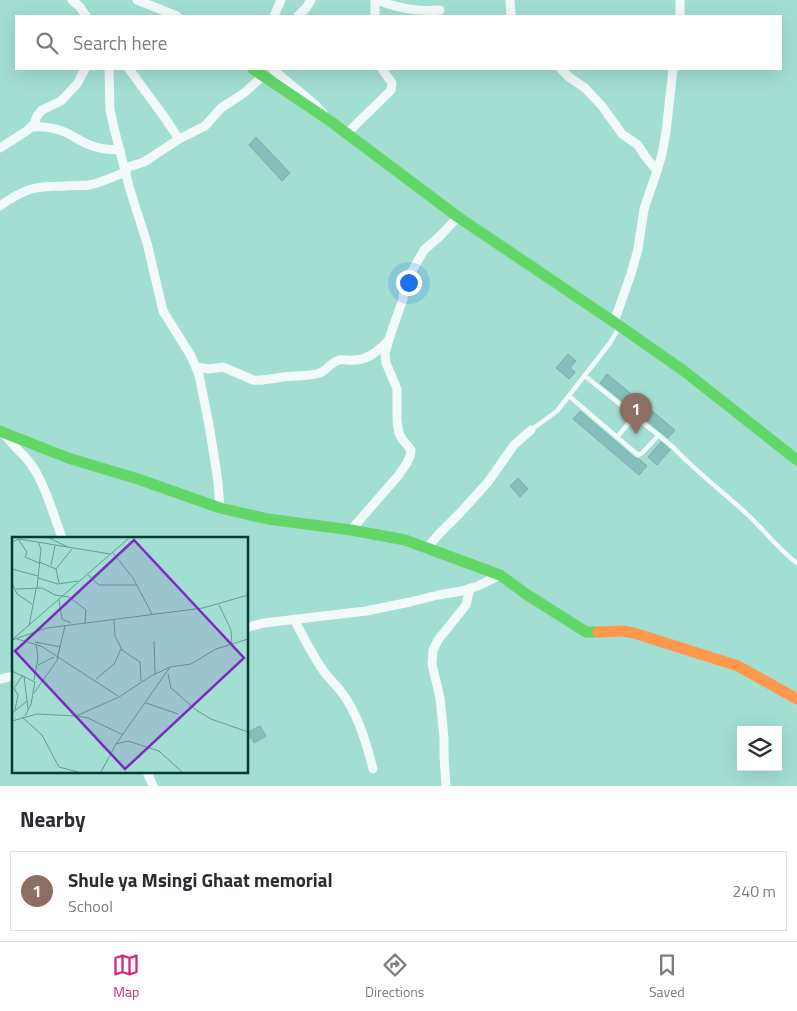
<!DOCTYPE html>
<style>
:root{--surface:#fff;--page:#f7f7f7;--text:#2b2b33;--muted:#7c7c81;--line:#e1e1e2;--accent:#db2777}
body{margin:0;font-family:"Titillium Web",sans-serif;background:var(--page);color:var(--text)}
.controls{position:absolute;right:15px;bottom:15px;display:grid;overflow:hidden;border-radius:0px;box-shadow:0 5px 20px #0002}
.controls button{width:45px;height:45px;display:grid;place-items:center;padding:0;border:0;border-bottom:1px solid var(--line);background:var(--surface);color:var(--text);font:25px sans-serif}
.you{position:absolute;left:408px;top:282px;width:18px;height:18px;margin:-12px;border:4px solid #fff;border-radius:50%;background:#1a73e8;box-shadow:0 0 0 8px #1a73e833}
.badge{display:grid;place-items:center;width:32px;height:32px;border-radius:50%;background:var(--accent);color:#fff;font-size:16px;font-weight:700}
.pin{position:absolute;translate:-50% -41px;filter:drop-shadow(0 1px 2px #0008)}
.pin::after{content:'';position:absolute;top:26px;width:18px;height:15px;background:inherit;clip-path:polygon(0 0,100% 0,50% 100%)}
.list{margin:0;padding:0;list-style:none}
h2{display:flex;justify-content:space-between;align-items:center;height:65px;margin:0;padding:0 20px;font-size:21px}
h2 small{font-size:16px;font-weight:400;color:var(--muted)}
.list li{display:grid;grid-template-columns:32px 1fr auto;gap:15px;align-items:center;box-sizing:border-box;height:80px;margin:0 10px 10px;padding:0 10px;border:1px solid var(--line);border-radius:0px}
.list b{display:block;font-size:19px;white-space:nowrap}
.list p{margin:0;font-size:16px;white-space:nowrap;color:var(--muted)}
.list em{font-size:16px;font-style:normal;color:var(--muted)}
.icon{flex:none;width:28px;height:28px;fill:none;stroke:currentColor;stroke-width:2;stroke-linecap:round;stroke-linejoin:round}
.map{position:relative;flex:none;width:797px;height:786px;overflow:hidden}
.search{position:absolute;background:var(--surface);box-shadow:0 5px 20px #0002;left:15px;right:15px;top:15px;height:55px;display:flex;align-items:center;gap:12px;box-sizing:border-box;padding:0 18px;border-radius:0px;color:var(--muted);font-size:19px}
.sheet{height:155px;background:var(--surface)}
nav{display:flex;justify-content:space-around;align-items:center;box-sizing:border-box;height:70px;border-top:1px solid var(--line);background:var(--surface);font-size:14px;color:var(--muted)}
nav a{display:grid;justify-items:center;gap:2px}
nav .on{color:var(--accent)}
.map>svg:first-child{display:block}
.building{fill:#85bfbb;stroke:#7bafaa}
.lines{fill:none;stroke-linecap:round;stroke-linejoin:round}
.lane{stroke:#f1faf8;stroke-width:4.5}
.street{stroke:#f1faf8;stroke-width:9}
.fast{stroke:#63d668;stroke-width:11}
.slow{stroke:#ff974d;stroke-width:11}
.inset-road{fill:none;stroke:#649c92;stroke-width:1}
.view{fill:#7b2cbf;fill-opacity:0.15;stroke:#7b2cbf;stroke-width:2.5}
.inset-edge{fill:none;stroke:#063a32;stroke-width:2.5}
</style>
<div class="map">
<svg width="797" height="786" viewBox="0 0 797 786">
<rect width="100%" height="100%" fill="#a2ded2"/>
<g class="building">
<path d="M256,137L290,173L282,181L249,145Z"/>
<path d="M568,354L576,361L570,368L575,372L569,379L556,368Z"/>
<path d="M607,374L675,430L668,438L600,383Z"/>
<path d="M580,411L635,458L639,459L647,466L639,475L573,419Z"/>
<path d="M661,442L670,450L657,465L648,457Z"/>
<path d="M518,478L528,489L520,497L510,486Z"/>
<path d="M260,726L266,736L254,743L251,737L248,739V732Z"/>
</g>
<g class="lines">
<g class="lane">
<path d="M585,376L673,447C697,473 725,493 750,517C766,532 779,550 797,563"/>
<path d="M569,396L638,455L642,453L659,435"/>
<path d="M531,430L557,411L610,343L620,326"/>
<path d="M617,437L635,416"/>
</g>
<g class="street">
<path d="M72,0L80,7L86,16"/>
<path d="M137,0L177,16"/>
<path d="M377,0C397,8 418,12 440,10"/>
<path d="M510,0L511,16"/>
<path d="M680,0V16"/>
<path d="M274,16L281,0"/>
<path d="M298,16L306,8L311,0"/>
<path d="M375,16V0"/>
<path d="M109,69L110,110L114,128L130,190L147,243L163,311L191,356L199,375L209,425L216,468L218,483L220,508"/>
<path d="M129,69L165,118L179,139"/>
<path d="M273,69C289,85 308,96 323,113"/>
<path d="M561,69L569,77L585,88L602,106L622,134L638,145L645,156L657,171"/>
<path d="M32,127C44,126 56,128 67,133C73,136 79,140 85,143C95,148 108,150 120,150"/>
<path d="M347,134C361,118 377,105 391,90L392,83L382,69"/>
<path d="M0,148L28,130L34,124L37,116L42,110L61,101L77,84L85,69"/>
<path d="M125,168L144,162L179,139L205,126L221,108L244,93L263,76"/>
<path d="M0,206C25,188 35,186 65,186C73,185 81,186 89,185C101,183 114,176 126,172"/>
<path d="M614,322L631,274L638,249L644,209L657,171L662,154L666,132L673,69"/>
<path d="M196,367L209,369L223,367L253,380C262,381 268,379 277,378C290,375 306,377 320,373C327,370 331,362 339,360C345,359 350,361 355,360C368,360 379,350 388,341"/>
<path d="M4,433C11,445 22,452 30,463C44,481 54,516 62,538"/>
<path d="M351,530L398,476L407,463L410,456L411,450L402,439L399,433L397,421V389L386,363L385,353L391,333L403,299L405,286L408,278L424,250L440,236L458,217"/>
<path d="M426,549L439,534L460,513L488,482L514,445L531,430"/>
<path d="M294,619C304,638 313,657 325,673C333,683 341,690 347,700C360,721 367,746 373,769"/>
<path d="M248,627L264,623L366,611L410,602L438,595L462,591L478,586L500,575"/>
<path d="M0,679L14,676"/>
<path d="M147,772L153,786"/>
<path d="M446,786L444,756V738L440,698L432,664L433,650L438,640L466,605L470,588"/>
</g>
<g class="fast">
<path d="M253,69L330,121L458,217L614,322L684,371L797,460"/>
<path d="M0,431L68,458L138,479L220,508L268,519L351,530L405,540L500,575L526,594L586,632H598"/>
</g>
<path class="slow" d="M598,632L623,631L634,633L738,666L797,699"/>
</g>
<g transform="translate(12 537)">
<rect width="236" height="236" fill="#a2ded2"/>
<path class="inset-road" d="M37,1L56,10M6,2L15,15L13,20L27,26M0,5L7,2L98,17M101,16L121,41L140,77M27,25L44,32L47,46M39,28L43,9M0,32L26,39M44,32L60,12M76,38L87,48H125M26,41L46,47L66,44M0,46L5,57L20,67M25,51L29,12L26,5M4,52L30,51L43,58L57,60L74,73L73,86M47,63L50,82L59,86M207,68L219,93L220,108M102,83L103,99L110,113L128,125L129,144M17,89L24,52M1,102L117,1M5,102L29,109L106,159M0,103L35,91L191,71L236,58M142,104L143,137M23,105L49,110M45,122L53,89M26,128L42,120M0,134L23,145L19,167L13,179M156,137L159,151L184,173L199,182L236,195M12,139L16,172M84,142L102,127L109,112M22,143L26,121L24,107M22,156L46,122M134,166L166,177M3,173L6,158L2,151L11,138M0,176L15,164M65,179L76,181L111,198M10,180L30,198L47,230L66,235M0,184L25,177L64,179L107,160L139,139L158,130L179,127L204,112L236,102M104,207L116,204L147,214L170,235M89,235L104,207L158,130"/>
<path class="view" d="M122,3L232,121L113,232L3,114Z"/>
<rect width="236" height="236" class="inset-edge"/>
</g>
</svg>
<div class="controls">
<button><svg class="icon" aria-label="layers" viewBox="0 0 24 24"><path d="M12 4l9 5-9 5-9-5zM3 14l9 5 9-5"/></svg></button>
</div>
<div class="you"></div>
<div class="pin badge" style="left:636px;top:434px;background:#8d6e63">1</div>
<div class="search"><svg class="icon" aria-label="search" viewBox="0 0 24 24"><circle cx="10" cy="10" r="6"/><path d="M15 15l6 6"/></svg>Search here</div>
</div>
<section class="sheet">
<h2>Nearby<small></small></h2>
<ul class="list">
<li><span class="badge" style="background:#8d6e63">1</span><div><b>Shule ya Msingi Ghaat memorial</b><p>School</p></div><em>240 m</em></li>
</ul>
</section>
<nav>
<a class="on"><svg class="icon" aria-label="map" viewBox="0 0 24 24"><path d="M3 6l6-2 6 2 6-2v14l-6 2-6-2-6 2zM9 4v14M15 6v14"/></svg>Map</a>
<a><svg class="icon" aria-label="directions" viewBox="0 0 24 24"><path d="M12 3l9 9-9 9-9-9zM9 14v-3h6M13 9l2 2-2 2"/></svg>Directions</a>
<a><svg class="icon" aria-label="saved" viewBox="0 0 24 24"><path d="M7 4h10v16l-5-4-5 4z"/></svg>Saved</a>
</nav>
